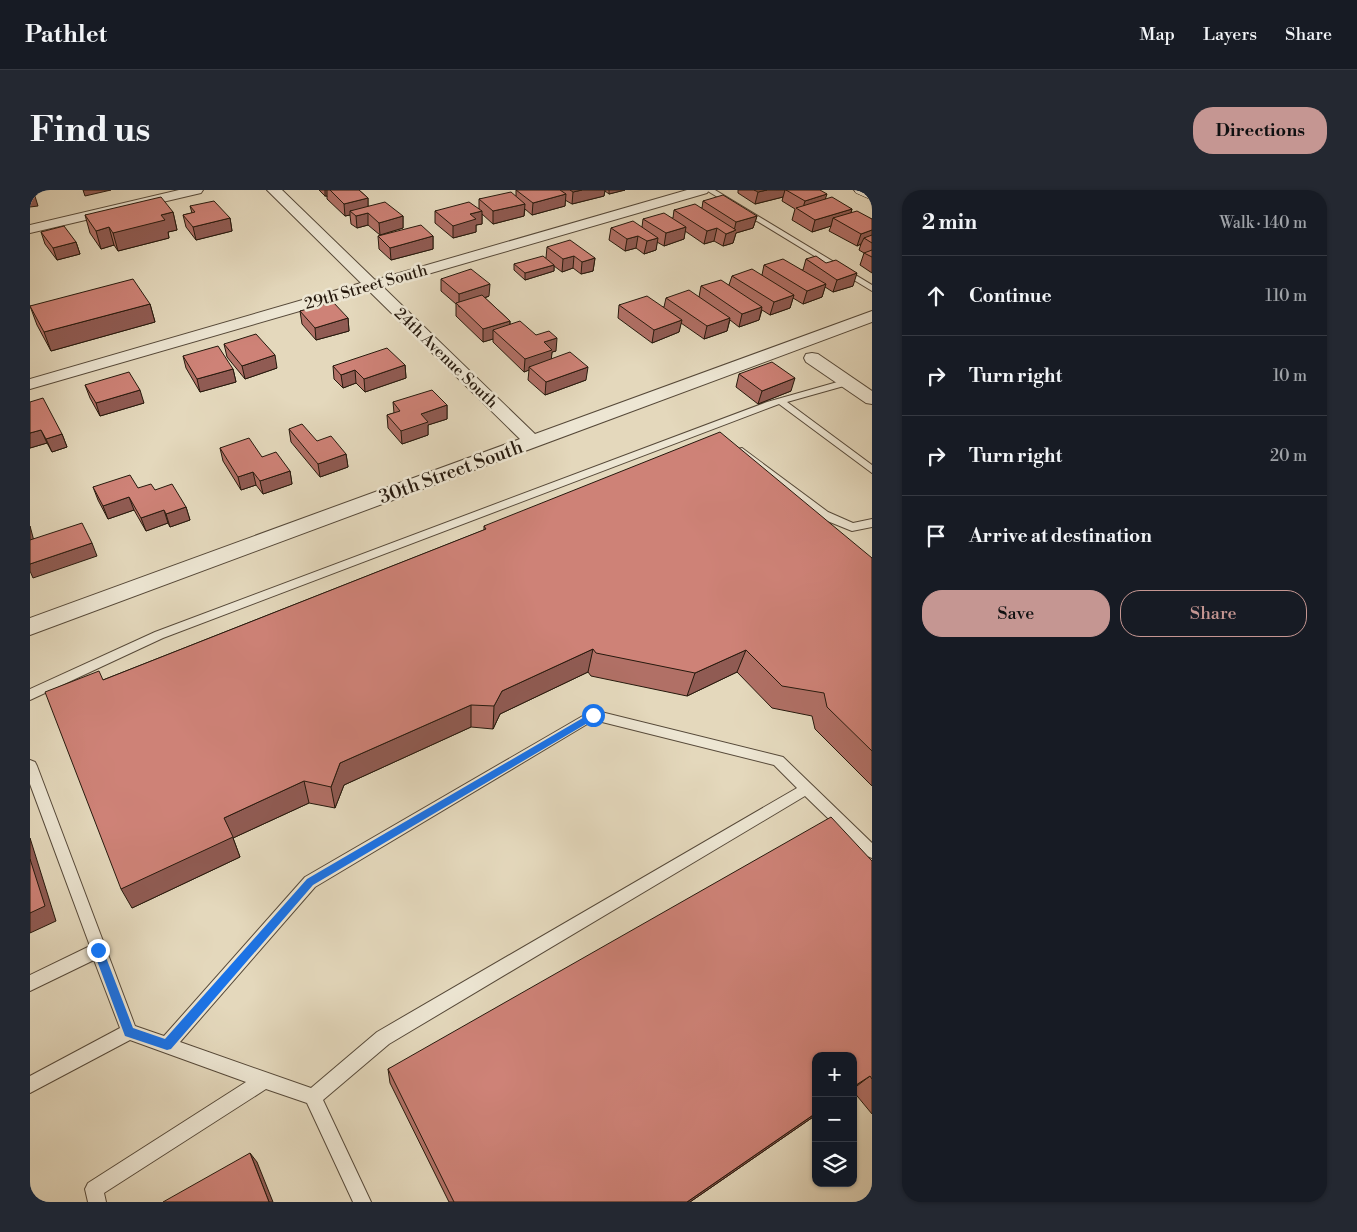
<!DOCTYPE html>
<meta charset="utf-8">
<style>
:root{--surface:#171b24;--page:#242831;--text:#f1f3f6;--muted:#9ea1a6;--line:#363941;--accent:#c59692}
body{margin:0;font-family:"Libre Bodoni",serif;background:var(--page);color:var(--text)}
.controls{position:absolute;right:15px;bottom:15px;display:grid;overflow:hidden;border-radius:10px;box-shadow:0 1px 4px #0004}
.controls button{width:45px;height:45px;display:grid;place-items:center;padding:0;border:0;border-bottom:1px solid var(--line);background:var(--surface);color:var(--text);font:25px sans-serif}
.stop{position:absolute;width:15px;height:15px;margin:-11px;border:4px solid #1a73e8;border-radius:50%;background:#fff}
.stop.end{background:#1a73e8;border-color:#fff;box-shadow:0 1px 5px #0008}
.list{margin:0;padding:0;list-style:none}
h2{display:flex;justify-content:space-between;align-items:center;height:65px;margin:0;padding:0 20px;font-size:21px}
h2 small{font-size:16px;font-weight:400;color:var(--muted)}
.list li{display:grid;grid-template-columns:32px 1fr auto;gap:15px;align-items:center;box-sizing:border-box;height:80px;padding:0 20px;border-top:1px solid var(--line)}
.list b{display:block;font-size:19px;white-space:nowrap}
.list em{font-size:16px;font-style:normal;color:var(--muted)}
.actions{display:flex;gap:10px;padding:15px 20px}
.actions a{flex:1;padding:11px 0;border:1px solid var(--accent);border-radius:20px;text-align:center;font-size:18px;color:var(--accent)}
.actions .main{background:var(--accent);color:#111}
.icon{flex:none;width:28px;height:28px;fill:none;stroke:currentColor;stroke-width:2;stroke-linecap:round;stroke-linejoin:round}
.map{position:relative;flex:none;width:842px;height:1012px;overflow:hidden;border-radius:20px}
header{display:flex;align-items:center;gap:30px;box-sizing:border-box;height:70px;padding:0 25px;background:var(--surface);border-bottom:1px solid var(--line)}
header strong{font-size:24px}
nav{display:flex;gap:28px;margin-inline-start:auto;font-size:18px}
.intro{display:flex;align-items:center;justify-content:space-between;box-sizing:border-box;height:120px;padding:0 30px}
h1{margin:0;font-size:35px}
.button{padding:12px 22px;border-radius:20px;background:var(--accent);color:#111;font-size:18px;font-weight:700}
main{display:flex;gap:30px;padding:0 30px}
aside{flex:1;background:var(--surface);border-radius:20px;box-shadow:0 1px 4px #0004}
.map>svg:first-child{display:block}
.lines{fill:none;stroke-linecap:round;stroke-linejoin:round}
.lane-casing{stroke:#564939;stroke-width:2}
.street-casing{stroke:#564939;stroke-width:2}
.secondary-casing{stroke:#26190d;stroke-width:1}
.lane{fill:#ede6d3;fill-rule:evenodd}
.street{fill:#ede6d3;fill-rule:evenodd}
.secondary{fill:#ede6d3;fill-rule:evenodd}
.wall{fill:#b17066;stroke:#26190d}
.shaded-wall{fill:#905b53;stroke:#26190d}
.building{fill:#ce8277;stroke:#26190d}
.route{fill:#1a73e8}
.labels{text-anchor:middle;dominant-baseline:central;stroke-width:5;stroke-linejoin:round;paint-order:stroke}
.far-street-label{font-size:16px;fill:#26190d;stroke:#ede6d3}
.street-label{font-size:19px;fill:#26190d;stroke:#ede6d3}
</style>
<header>
<strong>Pathlet</strong>
<nav><a>Map</a><a>Layers</a><a>Share</a></nav>
</header>
<div class="intro"><h1>Find us</h1><a class="button">Directions</a></div>
<main>
<div class="map">
<svg width="842" height="1012" viewBox="0 0 842 1012">
<rect width="100%" height="100%" fill="#e4d8bc"/>
<filter id="stains"><feTurbulence type="fractalNoise" baseFrequency=".004" numOctaves="4"/><feColorMatrix values="0 0 0 0 .2 0 0 0 0 .09 0 0 0 0 .02 0 0 0 .5 -.17"/></filter>
<radialGradient id="worn" r=".72"><stop offset=".6" stop-color="#630" stop-opacity="0"/><stop offset="1" stop-color="#630" stop-opacity=".3"/></radialGradient>
<g class="lines">
<defs>
<g id="lane">
<path d="M676,0H685L842,95V101Z"/>
<path d="M818,189L821,190V194L757,212L842,275V283L749,214L133,448L0,510V499L125,442L737,212Z"/>
<path d="M712,258L798,322L823,333L842,329V337L822,341L790,328L708,263V259Z"/>
<path d="M563,520L753,567L842,653V668L837,666L775,606L359,854L293,910L341,1012H323L277,913L236,899L74,1003L76,1012H58L55,999L58,993L216,892L100,850L0,903V886L90,838L64,770L0,801V785L60,756L0,594V570L5,572L7,576L105,836L134,846L275,687ZM564,530L744,575L767,598L347,842L281,898L150,852L285,697Z"/>
</g>
<g id="street">
<path d="M149,0H173L171,3L0,43V35Z"/>
<path d="M237,0H252L345,90L657,0H679L677,3L353,97L505,244L842,121V132L0,445V428L490,249L339,101L0,199V189L331,93Z"/>
<path d="M782,163L788,164L842,201V214L836,213L776,172L774,168L776,164Z"/>
</g>
<path id="secondary" d="M824,0H842V10L826,3Z"/>
</defs>
<use href="#lane" class="lane-casing"/>
<use href="#street" class="street-casing"/>
<use href="#secondary" class="secondary-casing"/>
<use href="#lane" class="lane"/>
<use href="#street" class="street"/>
<use href="#secondary" class="secondary"/>
</g>
<g class="wall">
<path d="M289,0H329L338,8V16L373,26V38L350,45L338,35L327,38L321,34L320,25L315,26L297,9V6H295Z"/>
<path d="M486,0H595L579,4L575,1L574,6L542,14L535,10V16L502,25L495,19L494,26L463,34L452,24V34L446,35V42L423,48L405,33V21L449,19V9L486,6Z"/>
<path d="M708,0H790L795,10L822,19L821,23L842,29V83L830,75L834,63L829,60L831,54L827,56L799,41L801,36L782,42L762,30L765,19L752,11L753,7L725,14L708,3Z"/>
<path d="M673,11L727,26L723,38L706,43L703,53L693,56L684,51L674,54L655,41L654,49L634,56L627,52L626,60L614,64L606,58L595,61L579,50L581,38L612,37L613,29L643,28L644,20L672,18Z"/>
<path d="M160,16L200,28L202,41L166,50L156,37L153,25L162,23Z"/>
<path d="M143,22L147,40L138,42L139,48L88,61L84,55L71,59L60,43L55,25Z"/>
<path d="M11,42L46,52L50,64L27,70L15,54Z"/>
<path d="M348,46H403V59L361,70L349,59Z"/>
<path d="M517,57L565,68L563,81L551,84L543,78L532,82L524,76V81L495,90L484,80V74L516,68Z"/>
<path d="M776,69L823,96L803,102L795,97L792,107L773,114L763,108L760,118L740,125L732,120L729,130L709,137L700,130L697,141L674,149L651,133L649,142L622,153L588,128L589,115L634,117L636,108L669,107L671,96L699,95L702,86L732,85L734,75L773,80Z"/>
<path d="M411,89L459,106L455,108L480,131V134L506,145L526,161L522,162L521,169L556,190L515,205L498,190L499,180L494,182L463,152V149L453,152L426,126V114L411,101Z"/>
<path d="M120,114L125,132L21,161L7,135L0,116Z"/>
<path d="M270,121L318,128L319,141L286,150L272,134Z"/>
<path d="M194,154L247,178L215,189L197,167Z"/>
<path d="M153,166L203,179L206,192L170,202L156,178Z"/>
<path d="M375,175L376,188L335,202L326,193L313,198L304,189L303,176Z"/>
<path d="M709,184L761,201L728,214L706,197Z"/>
<path d="M55,195L114,213L70,226L60,208Z"/>
<path d="M0,212L32,244L37,257L22,262L17,253L0,258Z"/>
<path d="M363,212L417,215V229L398,235V245L372,254L358,238L357,225L364,223Z"/>
<path d="M259,239L316,264L318,277L290,287L261,252Z"/>
<path d="M190,258L232,267L260,281L262,294L233,304L226,295L211,300L193,271Z"/>
<path d="M63,297L125,300L156,317L160,330L140,337L138,333L116,341L104,320L78,329L68,310Z"/>
<path d="M454,336L842,368V596L785,539L782,526L742,518L707,482L657,506L561,486L558,482L470,524L463,539L441,537L314,595L305,618L279,613L203,648L210,667L102,718L73,490L454,340Z"/>
<path d="M842,671V924L823,901V866L786,925L660,1012H419L360,893L358,879Z"/>
</g>
<g class="shaded-wall">
<path d="M53,0H81L55,6Z"/>
<rect x="295" y="0" width="2" height="6"/>
<path d="M552,0H575L574,6L542,14L543,2Z"/>
<path d="M579,0H595L579,4Z"/>
<path d="M737,0H755L753,7L725,14L728,2Z"/>
<path d="M4,3L8,16L0,17V4Z"/>
<path d="M536,4L535,16L502,25L503,13Z"/>
<path d="M797,4L793,16L772,21L775,11Z"/>
<path d="M338,8V20L320,21V25L315,26L314,14Z"/>
<path d="M495,14L494,26L463,34V21Z"/>
<path d="M822,19L818,31L803,28L801,36L782,42L785,30Z"/>
<path d="M452,21V34L446,35V42L423,48V36L440,24Z"/>
<path d="M143,22L147,40L138,42L139,48L88,61L83,43L131,25Z"/>
<path d="M338,23V35L327,38L326,26Z"/>
<path d="M373,26V38L350,45L349,33Z"/>
<path d="M727,26L723,38L706,43L703,53L693,56L696,44L704,41L706,32Z"/>
<path d="M200,28L202,41L166,50L163,37Z"/>
<path d="M79,37L84,55L71,59L66,41Z"/>
<path d="M656,37L654,49L634,56L636,43Z"/>
<path d="M687,38L684,51L674,54L677,41Z"/>
<path d="M842,40V51L834,48L831,54L827,56L831,44Z"/>
<path d="M403,46V59L361,70L360,58Z"/>
<path d="M608,46L606,58L595,61L597,49Z"/>
<path d="M628,48L626,60L614,64L617,51Z"/>
<path d="M46,52L50,64L27,70L23,58Z"/>
<path d="M544,66L543,78L532,82L533,69Z"/>
<path d="M565,68L563,81L551,84L552,72Z"/>
<path d="M524,75V81L495,90V83Z"/>
<path d="M827,83L823,96L803,102L807,90Z"/>
<path d="M460,94L459,106L429,117V104Z"/>
<path d="M796,94L792,107L773,114L777,101Z"/>
<path d="M764,105L760,118L740,125L744,112Z"/>
<path d="M120,114L125,132L21,161L14,142Z"/>
<path d="M732,117L729,130L709,137L712,124Z"/>
<path d="M318,128L319,141L286,150L285,138Z"/>
<path d="M700,128L697,141L674,149L677,136Z"/>
<path d="M652,130L649,142L622,153L624,140Z"/>
<path d="M480,131L479,144L463,140V149L453,152V139Z"/>
<path d="M527,148L526,161L522,162L521,173L499,177V180L494,182L495,169L514,152Z"/>
<path d="M245,165L247,178L215,189L212,176Z"/>
<path d="M375,175L376,188L335,202L334,189Z"/>
<path d="M558,177L556,190L515,205L516,192Z"/>
<path d="M203,179L206,192L170,202L167,189Z"/>
<path d="M325,180L326,193L313,198L311,185Z"/>
<path d="M765,188L761,201L728,214L732,201Z"/>
<path d="M110,200L114,213L70,226L66,213Z"/>
<path d="M417,215V229L398,235V245L372,254L371,241L391,224Z"/>
<path d="M11,240L17,253L0,258V243Z"/>
<path d="M32,244L37,257L22,262L16,249Z"/>
<path d="M316,264L318,277L290,287L288,274Z"/>
<path d="M260,281L262,294L233,304L230,291Z"/>
<path d="M223,282L226,295L211,300L208,287Z"/>
<path d="M99,307L104,320L78,329L73,316Z"/>
<path d="M156,317L160,330L140,337L136,324Z"/>
<path d="M134,320L138,333L116,341L111,328Z"/>
<path d="M0,336L4,351L0,353Z"/>
<path d="M62,353L67,366L3,388L0,381V374Z"/>
<path d="M563,459L558,482L470,524L463,539L464,516L472,501Z"/>
<path d="M716,460L707,482L657,506L665,483Z"/>
<path d="M441,515V537L314,595L305,618L301,597L310,573Z"/>
<path d="M274,591L279,613L203,648L210,667L102,718L91,699L194,628Z"/>
<path d="M0,648L26,731L0,743Z"/>
<path d="M840,886L823,899V897Z"/>
<path d="M786,923V925L660,1012H657Z"/>
<path d="M220,963L227,972L243,1012H239Z"/>
</g>
<g class="building">
<path d="M0,0H2L4,3L0,4Z"/>
<path d="M300,0H329L338,8L314,14Z"/>
<path d="M486,0H530L536,4L503,13Z"/>
<path d="M540,0H552L543,2Z"/>
<path d="M724,0H737L728,2Z"/>
<path d="M756,0H790L797,4L775,11Z"/>
<path d="M481,2L495,14L463,21L449,9Z"/>
<path d="M693,5L727,26L706,32L673,11Z"/>
<path d="M131,7L143,22L131,25L135,30L83,43L79,37L66,41L55,25Z"/>
<path d="M802,7L822,19L785,30L766,18Z"/>
<path d="M184,11L200,28L163,37L153,25L165,22L160,16Z"/>
<path d="M355,12L373,26L349,33L338,23L326,26L320,21Z"/>
<path d="M439,12L452,21L440,24L446,29L423,36L405,21Z"/>
<path d="M665,14L706,40L696,44L687,38L677,41L644,20Z"/>
<path d="M827,21L842,29V40L831,44L803,28Z"/>
<path d="M634,23L656,37L636,43L613,29Z"/>
<path d="M603,31L628,48L617,51L608,46L597,49L581,38Z"/>
<path d="M391,35L403,46L360,58L348,46Z"/>
<path d="M34,36L46,52L23,58L11,42Z"/>
<path d="M842,45V53L834,48Z"/>
<path d="M540,50L565,68L552,72L544,66L533,69L517,57Z"/>
<path d="M842,60V67L834,63Z"/>
<path d="M513,66L524,75L495,83L484,74Z"/>
<path d="M786,66L796,73L806,70L827,83L807,90L776,69Z"/>
<path d="M753,69L796,94L777,101L734,75Z"/>
<path d="M441,79L460,94L429,104L411,89Z"/>
<path d="M722,79L764,105L744,112L702,86Z"/>
<path d="M103,89L120,114L14,142L0,116Z"/>
<path d="M691,90L732,117L712,124L671,96Z"/>
<path d="M659,100L700,128L677,136L636,108Z"/>
<path d="M452,105L480,131L453,139L426,113Z"/>
<path d="M617,106L652,130L624,140L589,115Z"/>
<path d="M303,112L318,128L285,138L270,121Z"/>
<path d="M490,131L506,145L519,141L527,148L514,152L522,160L495,169L463,140Z"/>
<path d="M226,144L245,165L212,176L194,154Z"/>
<path d="M188,156L203,179L167,189L153,166Z"/>
<path d="M357,158L375,175L334,189L325,180L311,185L303,176Z"/>
<path d="M540,162L558,177L516,192L499,177Z"/>
<path d="M742,172L765,188L732,201L709,184Z"/>
<path d="M99,182L110,200L66,213L55,195Z"/>
<path d="M402,200L417,215L391,224L398,232L371,241L357,225L370,221L363,212Z"/>
<path d="M13,208L32,244L16,249L11,240L0,243V212Z"/>
<path d="M272,234L287,251L301,246L316,264L288,274L259,239Z"/>
<path d="M690,242L842,368V561L797,517L794,503L752,496L716,460L665,483L566,463L563,459L472,501L464,516L441,515L310,573L301,597L274,591L194,628L203,647L91,699L15,502L69,481L73,490L456,339L454,336Z"/>
<path d="M219,248L232,267L246,262L260,281L230,291L223,282L208,287L190,258Z"/>
<path d="M100,285L108,298L121,294L125,300L142,294L156,317L136,324L134,320L111,328L99,307L73,316L63,297Z"/>
<path d="M52,333L62,353L0,374V350Z"/>
<path d="M801,627L842,671V889L840,886L823,897V866H786V923L657,1012H424L358,879Z"/>
<path d="M0,669L15,716L0,723Z"/>
<path d="M220,963L239,1012H133Z"/>
</g>
<path class="route" d="M563,522L567,525L566,528L283,695L141,859L137,860L95,846L63,760L65,757H72L103,838L135,849L277,689Z"/>
<g class="labels">
<g class="far-street-label">
<text transform="translate(336 97) rotate(-16)">29th Street South</text>
<text transform="translate(416 168) rotate(44)">24th Avenue South</text>
</g>
<g class="street-label">
<text transform="translate(421 282) rotate(-20)">30th Street South</text>
</g>
</g>
<rect width="100%" height="100%" filter="url(#stains)"/>
<rect width="100%" height="100%" fill="url(#worn)"/>
</svg>
<div class="controls">
<button>+</button>
<button>−</button>
<button><svg class="icon" aria-label="layers" viewBox="0 0 24 24"><path d="M12 4l9 5-9 5-9-5zM3 14l9 5 9-5"/></svg></button>
</div>
<div class="stop" style="left:563px;top:525px"></div>
<div class="stop end" style="left:68px;top:760px"></div>
</div>
<aside>
<h2>2 min<small>Walk · 140 m</small></h2>
<ul class="list">
<li><svg class="icon" aria-label="ahead" viewBox="0 0 24 24"><path d="M12 20V5M6 11l6-6 6 6"/></svg><div><b>Continue</b></div><em>110 m</em></li>
<li><svg class="icon" aria-label="right" viewBox="0 0 24 24"><path d="M7 20v-9h11M14 6l5 5-5 5"/></svg><div><b>Turn right</b></div><em>10 m</em></li>
<li><svg class="icon" aria-label="right" viewBox="0 0 24 24"><path d="M7 20v-9h11M14 6l5 5-5 5"/></svg><div><b>Turn right</b></div><em>20 m</em></li>
<li><svg class="icon" aria-label="arrive" viewBox="0 0 24 24"><path d="M6 21V4h12l-3 4 3 4H6"/></svg><div><b>Arrive at destination</b></div></li>
</ul>
<div class="actions"><a class="main">Save</a><a>Share</a></div>
</aside>
</main>
